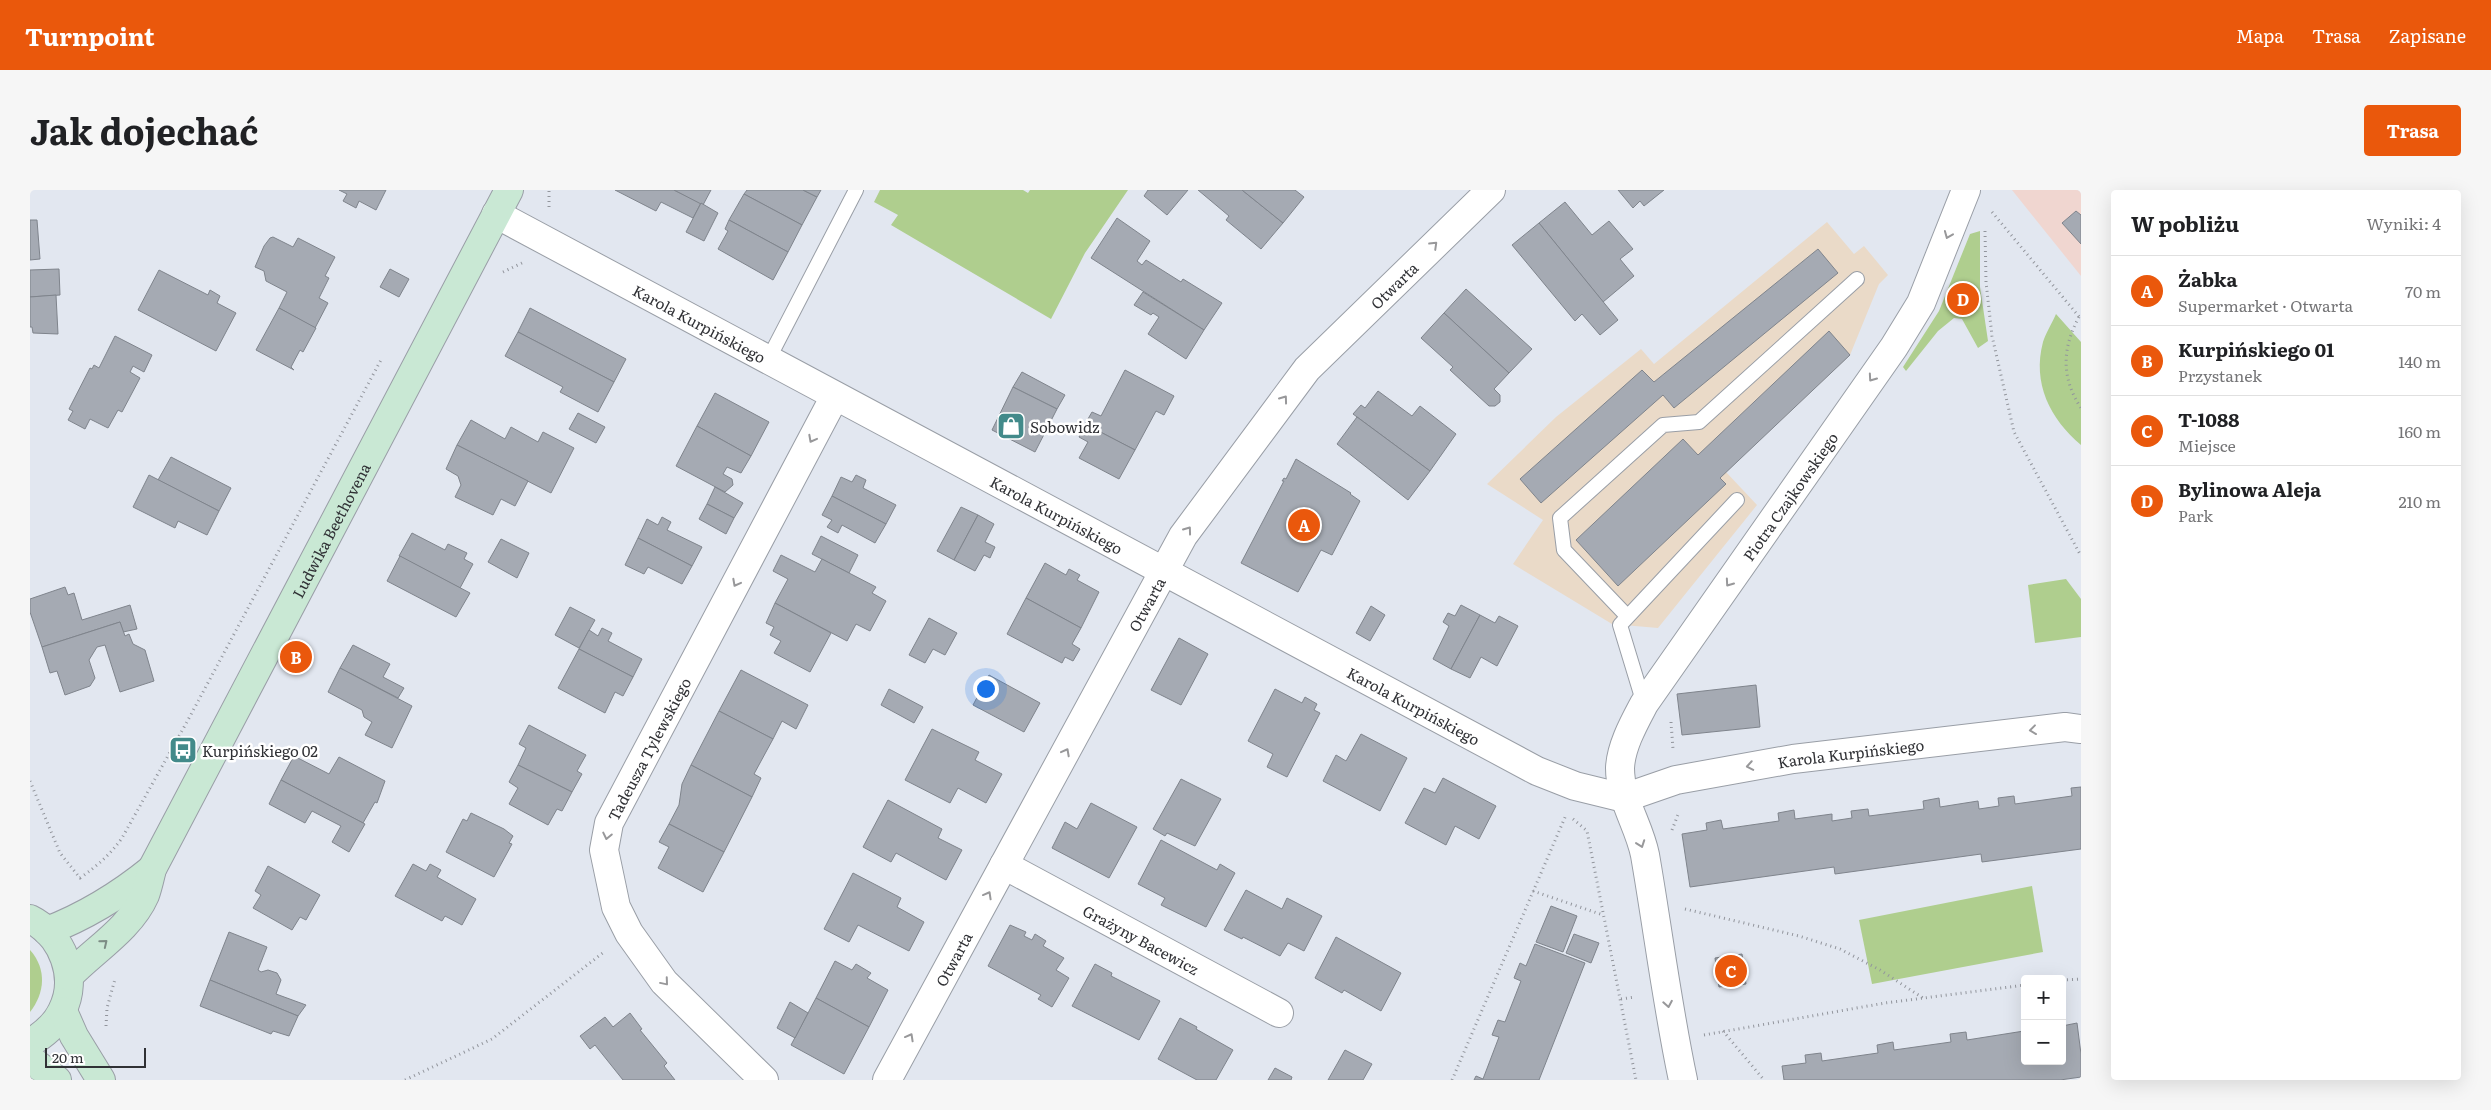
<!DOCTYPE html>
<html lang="pl">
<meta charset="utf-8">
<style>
:root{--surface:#fff;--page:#f6f6f6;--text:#202124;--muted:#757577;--line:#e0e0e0;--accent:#ea580c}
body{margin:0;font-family:Literata,serif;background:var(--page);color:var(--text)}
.controls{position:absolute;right:15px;bottom:15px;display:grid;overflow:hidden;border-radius:5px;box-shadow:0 5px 20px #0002}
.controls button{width:45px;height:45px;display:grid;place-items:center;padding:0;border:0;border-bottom:1px solid var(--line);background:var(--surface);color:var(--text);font:25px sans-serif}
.scale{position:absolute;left:15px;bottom:12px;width:101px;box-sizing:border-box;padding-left:5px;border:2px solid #303135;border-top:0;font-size:14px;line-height:18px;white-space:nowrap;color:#303135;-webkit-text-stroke:4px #fff;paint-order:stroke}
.you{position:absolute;left:955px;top:498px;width:18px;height:18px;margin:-12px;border:4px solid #fff;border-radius:50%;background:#1a73e8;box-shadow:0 0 0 8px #1a73e833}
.badge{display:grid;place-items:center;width:32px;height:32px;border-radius:50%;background:var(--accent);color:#fff;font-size:16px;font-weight:700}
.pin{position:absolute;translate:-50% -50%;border:2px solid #fff;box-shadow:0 1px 5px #0006}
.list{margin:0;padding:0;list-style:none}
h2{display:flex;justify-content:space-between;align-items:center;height:65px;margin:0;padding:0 20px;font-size:21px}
h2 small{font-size:16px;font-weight:400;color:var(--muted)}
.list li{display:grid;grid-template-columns:32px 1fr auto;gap:15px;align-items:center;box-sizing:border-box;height:70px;padding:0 20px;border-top:1px solid var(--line)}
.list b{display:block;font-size:19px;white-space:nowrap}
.list p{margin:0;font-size:16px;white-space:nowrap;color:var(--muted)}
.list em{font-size:16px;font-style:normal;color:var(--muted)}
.map{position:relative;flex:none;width:2051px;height:890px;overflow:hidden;border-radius:5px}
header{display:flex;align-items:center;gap:30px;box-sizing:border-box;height:70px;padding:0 25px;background:var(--accent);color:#fff}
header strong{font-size:24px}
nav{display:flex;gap:28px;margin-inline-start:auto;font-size:18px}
.intro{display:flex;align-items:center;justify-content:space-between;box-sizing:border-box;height:120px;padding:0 30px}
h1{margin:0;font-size:35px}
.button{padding:12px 22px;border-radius:5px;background:var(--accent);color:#fff;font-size:18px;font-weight:700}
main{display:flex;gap:30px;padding:0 30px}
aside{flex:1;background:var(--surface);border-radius:5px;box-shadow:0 5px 20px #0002}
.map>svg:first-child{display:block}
.industrial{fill:#eadac8}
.education{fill:#f0d6d0}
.green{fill:#afce8e}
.building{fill:#a5aab3;stroke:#7f848c}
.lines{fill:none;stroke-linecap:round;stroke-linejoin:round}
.lane-casing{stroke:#999ea6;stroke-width:16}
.street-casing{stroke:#999ea6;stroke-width:30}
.secondary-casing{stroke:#999ea6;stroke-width:30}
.path{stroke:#92959c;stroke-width:3;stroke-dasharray:1 4;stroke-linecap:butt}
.lane{stroke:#fff;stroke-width:14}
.street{stroke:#fff;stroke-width:28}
.secondary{stroke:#c9e8d4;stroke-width:28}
.oneway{stroke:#98989a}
.oneway2{stroke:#7c8c84}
.labels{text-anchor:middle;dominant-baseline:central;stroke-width:5;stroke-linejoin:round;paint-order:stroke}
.street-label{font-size:15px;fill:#303135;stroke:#fff}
.poi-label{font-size:15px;fill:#303135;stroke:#fff;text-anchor:start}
</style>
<header>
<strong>Turnpoint</strong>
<nav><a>Mapa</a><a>Trasa</a><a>Zapisane</a></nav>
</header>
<div class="intro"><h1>Jak dojechać</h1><a class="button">Trasa</a></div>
<main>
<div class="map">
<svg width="2051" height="890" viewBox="0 0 2051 890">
<rect width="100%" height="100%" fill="#e2e7f0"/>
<path class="industrial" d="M1797,32L1824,64L1834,56L1858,85L1849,94L1820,165L1696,282L1727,315L1628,438L1582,434L1483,374L1513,330L1457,294L1526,227L1611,159L1624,174Z"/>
<path class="education" d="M1982,0H2051V86Z"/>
<g class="green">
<path d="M850,0H993L998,3L1000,0H1098L1055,63L1021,129L861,35L868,25L844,12Z"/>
<path d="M1950,41V97L1958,151L1948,158L1932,129L1924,128L1908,141L1876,181L1873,177L1909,121L1940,44Z"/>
<path d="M2026,124L2051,152V255C2020,229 2002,193 2013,152C2016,143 2022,133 2026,124Z"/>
<path d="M2036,389L2051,409V447L2005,453L1998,395Z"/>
<path d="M2002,696L2013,762L1842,794L1829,730Z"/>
<path d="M0,760C17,779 15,803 0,822Z"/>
</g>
<g class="building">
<path d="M309,0H356L346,20L329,11L326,18L313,11L317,4Z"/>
<path d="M585,0H644L671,13L663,28L631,12L626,21Z"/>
<path d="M644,0H681L673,15Z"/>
<path d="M717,0H773L787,7L772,35L714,4Z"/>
<path d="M773,0H791L787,7Z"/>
<path d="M1118,0H1158L1137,25L1114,6Z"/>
<path d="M1168,0H1212L1253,33L1231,59L1196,30L1199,26Z"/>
<path d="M1212,0H1265L1274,7L1253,33Z"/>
<path d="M1588,0H1634L1614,16L1610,11L1603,18Z"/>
<path d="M714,4L772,35L758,62L699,30Z"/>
<path d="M1535,12L1562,45L1579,31L1603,59L1590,69L1604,86L1573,112L1509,33Z"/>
<path d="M671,13L688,23L674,51L656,42Z"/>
<path d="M2046,21L2051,25V54L2032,33Z"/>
<path d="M1087,28L1120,51L1107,71L1112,75L1116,70L1151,92L1153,89L1192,113L1174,140L1061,68Z"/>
<path d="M0,30H7L10,69L0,70Z"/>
<path d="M699,30L758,62L743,90L688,59L698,41L695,39Z"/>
<path d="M1509,33L1588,130L1570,145L1552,124L1545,131L1482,55Z"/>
<path d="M243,47L263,57L268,48L305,67L295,86L299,88L289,108L298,113L285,138L249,118L257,102L236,91L234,81L225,77L234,56L240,48Z"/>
<path d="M1788,59L1808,83L1644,218L1633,205L1511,313L1490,289L1612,180L1624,192Z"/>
<path d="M29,79L30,105L0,107V80Z"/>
<path d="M360,79L379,89L369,107L350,97Z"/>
<path d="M129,80L178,105L180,100L190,106L187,113L206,123L186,161L108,120Z"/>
<path d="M1436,99L1502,159L1479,183L1414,123Z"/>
<path d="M1113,102L1174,140L1156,169L1118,144L1129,127L1123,123L1121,125L1104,115Z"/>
<path d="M26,105L28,144L3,143L2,137H0V107Z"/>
<path d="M249,118L286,138L273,162L270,160L261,177L264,180L226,160Z"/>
<path d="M500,118L596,169L584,192L488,142Z"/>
<path d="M1414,123L1479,183L1464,199L1470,205V212L1465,216H1459L1420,180L1423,177L1391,148Z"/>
<path d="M1799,141L1820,165L1690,288L1696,294L1588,396L1546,350L1653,249L1668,265Z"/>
<path d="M488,142L584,192L568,222L530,202L533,197L475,166Z"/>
<path d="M85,146L122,165L114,182L103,176L100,182L110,188L92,222L88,220L78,238L60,229L55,239L38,230L43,221L39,219L60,178L62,179L64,175L69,178Z"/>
<path d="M1095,180L1144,206L1134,225L1126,221L1105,260L1055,234L1062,222L1071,226Z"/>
<path d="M992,182L1035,205L1027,219L983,197Z"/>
<path d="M983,197L1027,219L1005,262L962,240Z"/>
<path d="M1348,201L1382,226L1390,216L1426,244L1400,281L1323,224L1331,215L1335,218Z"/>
<path d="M685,203L739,232L721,266L667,236Z"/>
<path d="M548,223L575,237L566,253L539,239Z"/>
<path d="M1327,227L1400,281L1378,310L1307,254Z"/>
<path d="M441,230L475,249L481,237L508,252L513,242L544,258L521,303L427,255Z"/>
<path d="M1055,234L1105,260L1089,289L1049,268L1058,252L1049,247Z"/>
<path d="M667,236L721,266L711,283L697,277L693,284L702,289L703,295L695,302L646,276Z"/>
<path d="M427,255L498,291L485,316L471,309L463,325L425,307L431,295L428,286L416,279Z"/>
<path d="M141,267L201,298L189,321L128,290Z"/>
<path d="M1266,269L1321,303L1320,304L1330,311L1302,365L1291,360L1268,402L1211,373L1254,291H1252L1254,288L1256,289Z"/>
<path d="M119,285L189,321L177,345L148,331L145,338L103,317Z"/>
<path d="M826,285L836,290L833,298L866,315L856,334L802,306L811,287L822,292Z"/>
<path d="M685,297L713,313L704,328L677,314Z"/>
<path d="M802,306L856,334L845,353L812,335L808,343L797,337L802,330L792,325Z"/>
<path d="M677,314L704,328L696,344L669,329Z"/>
<path d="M931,317L948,325L924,370L907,361Z"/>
<path d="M948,325L964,334L955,352L965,357L960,368L954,365L945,381L924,370Z"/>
<path d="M632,327L641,332L637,340L672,357L662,376L608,348L617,329L628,335Z"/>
<path d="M382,343L415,360L418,354L437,363L434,369L443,374L430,398L369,366Z"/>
<path d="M791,346L828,365L819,383L782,364Z"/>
<path d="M608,348L662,376L652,394L618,377L614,384L595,375Z"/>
<path d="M471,349L499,363L487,388L458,372Z"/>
<path d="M751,365L785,382L792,369L846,397L842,403L856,411L840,441L826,434L817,451L745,413L758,389L743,381Z"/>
<path d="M370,366L440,403L426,427L357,391Z"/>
<path d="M1015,373L1036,385L1039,379L1050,385L1047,390L1069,402L1051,438L996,408Z"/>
<path d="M35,397L38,405L44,403L52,430L100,415L107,439L93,442L90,432L12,457L0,422V409Z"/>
<path d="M996,408L1051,438L1042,454L1050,459L1043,471L1035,467L1032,473L977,444Z"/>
<path d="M745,413L801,443L780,482L744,463L751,451L740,445L744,437L736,433Z"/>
<path d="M1431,415L1450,425L1421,479L1403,469L1419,436L1413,432L1418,423L1425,426Z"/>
<path d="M1341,416L1355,425L1340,451L1326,443Z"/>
<path d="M540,417L565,430L549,458L525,445Z"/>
<path d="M1450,425L1465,433L1469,426L1488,436L1467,476L1451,467L1440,488L1421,479Z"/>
<path d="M899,428L927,443L915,465L903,459L895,473L879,465Z"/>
<path d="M90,432L95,446L99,444L103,454L115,460L124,491L90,502L75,455L67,457L59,470L65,488L60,496L35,505L27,481L20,483L12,457Z"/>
<path d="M572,438L582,443L578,451L612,469L603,487L549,459L559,440L568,446Z"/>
<path d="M1149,448L1178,464L1151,515L1121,500Z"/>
<path d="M323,455L360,474L353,487L374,498L368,508L310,478Z"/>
<path d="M549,459L603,487L593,506L585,502L575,523L528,498Z"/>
<path d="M310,478L382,516L362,558L335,545L342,532L334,527L332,520L298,502Z"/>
<path d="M711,480L778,515L766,539L752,531L743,549L689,521Z"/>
<path d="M959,485L1010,513L994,542L943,515Z"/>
<path d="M1726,495L1730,537L1652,545L1647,504Z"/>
<path d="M859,499L893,517L884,533L851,515Z"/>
<path d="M1245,499L1272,513L1275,507L1287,514L1284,520L1290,523L1257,587L1237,577L1243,564L1218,551Z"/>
<path d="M689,521L743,549L724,584L731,588L722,607L661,575Z"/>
<path d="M499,535L556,565L547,581L552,584L542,602L488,575L496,558L489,554Z"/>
<path d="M902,539L949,562L945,570L972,584L956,613L928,598L920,613L875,590Z"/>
<path d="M1331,544L1377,568L1350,621L1293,591L1306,565L1316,571Z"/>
<path d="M264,566L299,584L309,567L355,591L347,613L345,612L333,633L251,590Z"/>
<path d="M488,575L542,602L532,621L527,619L518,635L479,614L488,598L479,592Z"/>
<path d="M661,575L722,607L694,662L639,634L649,615L652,594Z"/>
<path d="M1413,588L1466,616L1449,649L1425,636L1416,655L1375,633L1394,598L1405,603Z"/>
<path d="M1151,589L1191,609L1165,656L1137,643L1135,646L1123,639Z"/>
<path d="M251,590L335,634L319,662L302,652L311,636L282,621L275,633L239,614Z"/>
<path d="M2051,597V659L1952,672L1951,664L1805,684L1804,677L1660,697L1652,644L1677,640L1676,633L1691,630L1693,639L1749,631L1748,623L1764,620L1765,629L1802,624V631L1822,628L1821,621L1838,619L1839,626L1894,619L1893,611L1909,608L1910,617L1948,611L1949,619L1969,616L1968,608L1984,606L1985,614L2042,606L2041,598Z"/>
<path d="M858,610L912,639L908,648L932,660L916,690L866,663L861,672L833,657Z"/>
<path d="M1061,613L1107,637L1079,688L1022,658L1035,632L1047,639Z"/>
<path d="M441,623L474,639L483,646L479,653L482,654L464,687L416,662L433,629L437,631Z"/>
<path d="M639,634L694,662L673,702L628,678L639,657L629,652Z"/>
<path d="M1131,650L1187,680L1190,674L1205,683L1176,737L1131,715L1135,708L1108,694Z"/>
<path d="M383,674L396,681L400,674L411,680L407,687L446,709L432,735L415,726L412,731L365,706Z"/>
<path d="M238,676L290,705L276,730L270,727L262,740L223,718L231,705L225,701Z"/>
<path d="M823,683L871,708L867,717L894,732L879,761L828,735L819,752L794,739Z"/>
<path d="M1216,700L1252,719L1257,708L1292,726L1274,761L1258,753L1250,766L1213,747L1212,749L1194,740Z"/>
<path d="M1521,716L1547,726L1533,762L1506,752Z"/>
<path d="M980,735L996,742L994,746L1002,750L1005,744L1016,751L1013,756L1034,768L1026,780L1039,788L1022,817L1008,809L1011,805L958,776Z"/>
<path d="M199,742L237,757L228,780L231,782L238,780L247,783L251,790L246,804L276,815L268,826L180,790Z"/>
<path d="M1544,744L1569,753L1561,773L1536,763Z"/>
<path d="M1306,747L1371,783L1351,821L1314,800L1312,803L1285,788Z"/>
<path d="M1505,754L1555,773L1509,890H1444L1446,886L1453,889L1469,847L1462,845L1468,830L1475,832L1491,791L1484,788L1490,773L1496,776Z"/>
<path d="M1712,764L1716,794L1689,797L1685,768Z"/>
<path d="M805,771L822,780L826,774L841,783L837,788L858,800L839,837L786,808Z"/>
<path d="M1065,774L1082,783L1081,786L1130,811L1109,850L1042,816Z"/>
<path d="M180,790L268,826L259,846L243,841L241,844L170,816Z"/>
<path d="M786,808L839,837L814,884L761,855Z"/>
<path d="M760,812L778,823L765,848L747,838Z"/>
<path d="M600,823L612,839L610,840L637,873L634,876L645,890H593L565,855L560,859L550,846L575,827L583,837Z"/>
<path d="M1150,828L1167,837L1166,839L1203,860L1186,890H1167L1128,869Z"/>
<path d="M1993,833H1995V871H2032V836L2047,833L2051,864V887L2030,890H1754L1752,876L1776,873L1775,865L1791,863L1792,871L1848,863L1847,855L1863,852L1864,860L1921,852L1920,844L1936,842L1937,850L1994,841Z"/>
<path d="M1315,860L1342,874L1333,890H1298Z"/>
<path d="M1245,878L1262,887L1261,890H1238Z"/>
</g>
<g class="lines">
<defs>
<g id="lane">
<path d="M738,170L826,0"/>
<path d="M1597,426L1534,360L1530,328L1633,235L1669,232L1827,89"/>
<path d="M1614,514L1590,435L1707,310"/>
</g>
<g id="street">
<path id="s1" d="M466,24L1507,581L1545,596L1594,608L1646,590L1763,569L2035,537L2051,539"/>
<path id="s2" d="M974,675L1249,823"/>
<path id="s3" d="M734,890L634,792L599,743L586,717L574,660L579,633L805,206"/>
<path id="s4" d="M857,890L1153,346L1277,179L1461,0"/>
<path id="s5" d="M1653,890C1637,815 1628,740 1615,665C1609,635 1590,610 1590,578C1591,556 1604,533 1614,514L1864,157L1891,113L1936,0"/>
</g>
<g id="secondary">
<path d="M0,729C33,745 49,788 32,821C25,836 13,845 0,853"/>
<path d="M17,741C56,726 90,705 122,679"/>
<path id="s6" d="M39,786C64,760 100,739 115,705C118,697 120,687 122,679L479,0"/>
<path d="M33,821L44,846L71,890"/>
<path d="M0,869L27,890"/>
</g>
</defs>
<use href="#lane" class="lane-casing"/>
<use href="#street" class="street-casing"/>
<use href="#secondary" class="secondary-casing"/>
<g class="path">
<path d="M519,17V0"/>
<path d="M1962,22L2051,129"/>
<path d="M1955,41L1956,92L1962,146L1984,242L2051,366"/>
<path d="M473,82L492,73"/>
<path d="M2049,127C2032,158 2031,188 2051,218"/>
<path d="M1641,532L1643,559"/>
<path d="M0,591L30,663L50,688C67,676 80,665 92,648L158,530L352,168"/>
<path d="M1543,629L1557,641L1606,890"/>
<path d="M1642,640L1649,622"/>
<path d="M1503,701L1573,725"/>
<path d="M1655,719L1769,746L1810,759L1850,780L1893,808"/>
<path d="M2032,790L2051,789"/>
<path d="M1591,809L1605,807"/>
<path d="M76,836L77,818L85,789"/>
<path d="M1693,841L1734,890"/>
<path d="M1674,845L1855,813L1995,795"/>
<path d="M375,890L462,849L574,762"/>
<path d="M1422,890L1536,625"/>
</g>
<use href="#lane" class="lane"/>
<use href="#street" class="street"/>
<use href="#secondary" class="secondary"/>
</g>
<defs><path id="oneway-chevron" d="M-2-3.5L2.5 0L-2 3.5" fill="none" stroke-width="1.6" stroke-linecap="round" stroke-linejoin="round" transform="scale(1.25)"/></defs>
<g class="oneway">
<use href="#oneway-chevron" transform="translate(1918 45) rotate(112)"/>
<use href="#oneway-chevron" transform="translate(1404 55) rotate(-44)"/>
<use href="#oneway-chevron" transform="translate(1842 188) rotate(125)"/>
<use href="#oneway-chevron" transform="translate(1254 209) rotate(-54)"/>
<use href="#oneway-chevron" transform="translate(782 249) rotate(118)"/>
<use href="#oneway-chevron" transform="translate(1158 340) rotate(-54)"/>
<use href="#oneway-chevron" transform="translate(706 393) rotate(118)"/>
<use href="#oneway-chevron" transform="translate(1699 393) rotate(125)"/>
<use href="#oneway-chevron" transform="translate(2003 540) rotate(173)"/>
<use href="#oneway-chevron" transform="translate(1036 562) rotate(-62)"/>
<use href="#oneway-chevron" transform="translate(1720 576) rotate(170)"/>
<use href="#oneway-chevron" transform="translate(577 646) rotate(102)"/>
<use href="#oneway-chevron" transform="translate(1611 654) rotate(70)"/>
<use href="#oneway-chevron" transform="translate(958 705) rotate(-61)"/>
<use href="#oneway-chevron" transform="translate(635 792) rotate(50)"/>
<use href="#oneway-chevron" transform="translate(1638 814) rotate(80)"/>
<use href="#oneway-chevron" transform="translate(880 847) rotate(-61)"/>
</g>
<use class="oneway2" href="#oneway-chevron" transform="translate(74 753) rotate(-39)"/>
<defs>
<symbol id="shop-square" viewBox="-11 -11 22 22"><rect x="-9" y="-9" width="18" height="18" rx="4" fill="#428a8a" stroke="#fff"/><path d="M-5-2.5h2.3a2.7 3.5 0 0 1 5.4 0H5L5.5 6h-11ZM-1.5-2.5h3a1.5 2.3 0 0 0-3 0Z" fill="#fff"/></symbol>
<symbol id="bus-square" viewBox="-11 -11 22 22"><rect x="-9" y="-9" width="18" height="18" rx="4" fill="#428a8a" stroke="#fff"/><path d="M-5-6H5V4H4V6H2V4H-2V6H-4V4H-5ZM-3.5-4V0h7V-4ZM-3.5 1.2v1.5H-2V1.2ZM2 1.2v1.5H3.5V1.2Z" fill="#fff"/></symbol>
</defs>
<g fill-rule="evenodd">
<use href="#shop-square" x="965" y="220" width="32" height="32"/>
<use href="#bus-square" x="137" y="544" width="32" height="32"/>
</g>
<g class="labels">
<g class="street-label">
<text stroke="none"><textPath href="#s4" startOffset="948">Otwarta</textPath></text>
<text stroke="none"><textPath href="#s1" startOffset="231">Karola Kurpińskiego</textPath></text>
<text stroke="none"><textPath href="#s5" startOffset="642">Piotra Czajkowskiego</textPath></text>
<text stroke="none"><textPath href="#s1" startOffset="636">Karola Kurpińskiego</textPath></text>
<text stroke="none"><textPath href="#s6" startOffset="522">Ludwika Beethovena</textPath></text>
<text stroke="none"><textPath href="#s4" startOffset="542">Otwarta</textPath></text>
<text stroke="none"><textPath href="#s1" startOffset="1041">Karola Kurpińskiego</textPath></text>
<text stroke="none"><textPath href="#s3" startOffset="399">Tadeusza Tylewskiego</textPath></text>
<text stroke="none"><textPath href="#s1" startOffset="1504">Karola Kurpińskiego</textPath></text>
<text stroke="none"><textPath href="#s2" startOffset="156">Grażyny Bacewicz</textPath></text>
<text stroke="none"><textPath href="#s4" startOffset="138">Otwarta</textPath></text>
</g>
<g class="poi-label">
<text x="1000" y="236">Sobowidz</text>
<text x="172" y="560">Kurpińskiego 02</text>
</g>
</g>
</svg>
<div class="controls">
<button>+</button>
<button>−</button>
</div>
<div class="scale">20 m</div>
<div class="you"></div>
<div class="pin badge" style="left:1274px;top:335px">A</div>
<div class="pin badge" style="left:266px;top:467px">B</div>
<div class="pin badge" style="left:1701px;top:781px">C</div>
<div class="pin badge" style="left:1933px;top:109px">D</div>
</div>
<aside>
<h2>W pobliżu<small>Wyniki: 4</small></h2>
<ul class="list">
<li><span class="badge">A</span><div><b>Żabka</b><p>Supermarket · Otwarta</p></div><em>70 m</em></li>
<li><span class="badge">B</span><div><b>Kurpińskiego 01</b><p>Przystanek</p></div><em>140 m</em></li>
<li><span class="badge">C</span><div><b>T-1088</b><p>Miejsce</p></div><em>160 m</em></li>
<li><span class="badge">D</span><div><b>Bylinowa Aleja</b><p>Park</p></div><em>210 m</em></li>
</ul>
</aside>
</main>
